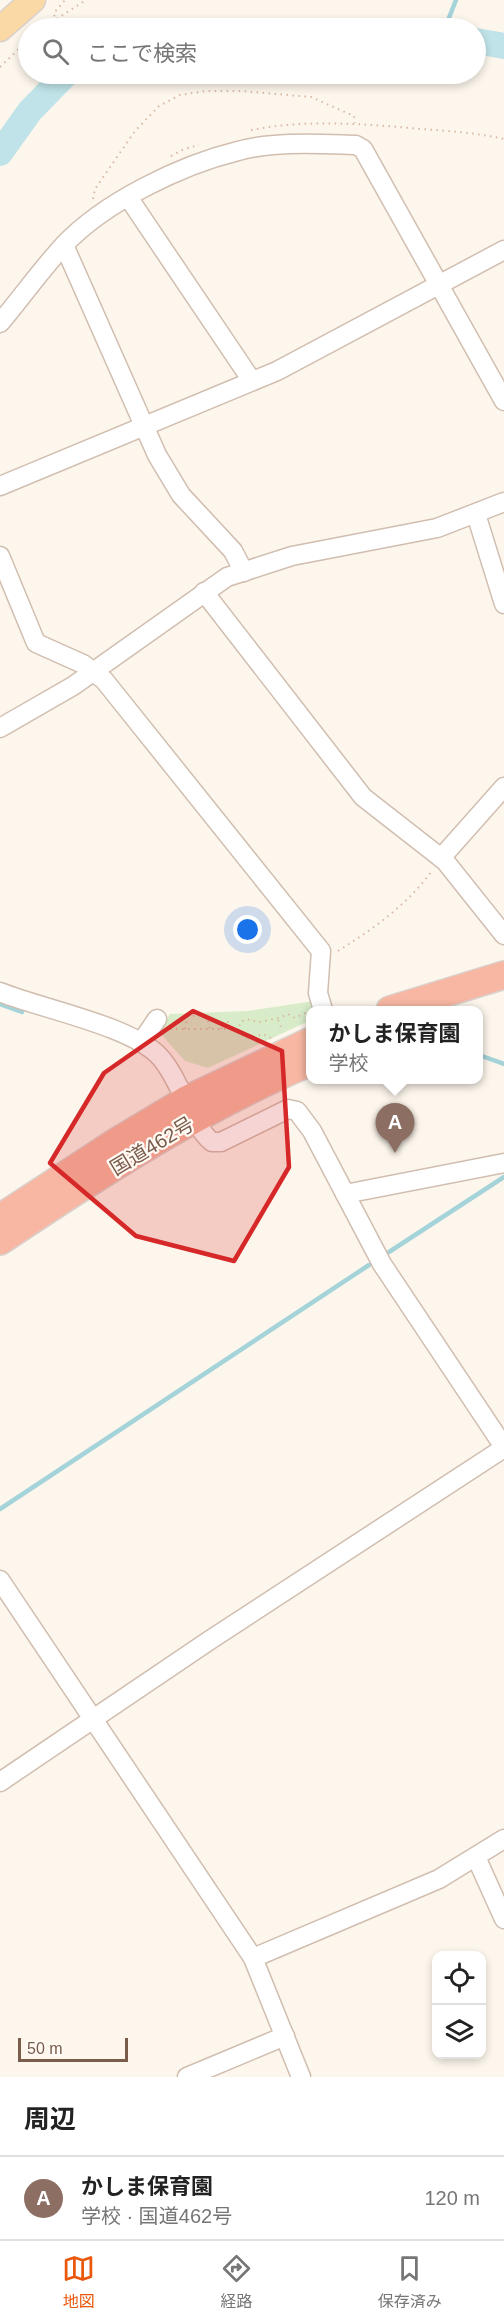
<!DOCTYPE html>
<html lang="ja">
<meta charset="utf-8">
<style>
:root{--surface:#fff;--page:#f6f6f6;--text:#222;--muted:#767676;--line:#e0e0e0;--accent:#ea580c}
body{margin:0;font-family:Helvetica,"Noto Sans JP",sans-serif;background:var(--page);color:var(--text)}
.controls{position:absolute;right:18px;bottom:18px;display:grid;overflow:hidden;border-radius:12px;box-shadow:0 3px 9px #0003}
.controls button{width:54px;height:54px;display:grid;place-items:center;padding:0;border:0;border-bottom:2px solid var(--line);background:var(--surface);color:var(--text);font:30px sans-serif}
.scale{position:absolute;left:18px;bottom:15px;width:110px;box-sizing:border-box;padding-left:6px;border:3px solid #7a5c4d;border-top:0;font-size:16px;line-height:21px;white-space:nowrap;color:#7a5c4d;-webkit-text-stroke:4px #fffaf3;paint-order:stroke}
.you{position:absolute;left:248px;top:930px;width:21px;height:21px;margin:-15px;border:4px solid #fff;border-radius:50%;background:#1a73e8;box-shadow:0 0 0 9px #1a73e833}
.badge{display:grid;place-items:center;width:39px;height:39px;border-radius:50%;background:var(--accent);color:#fff;font-size:20px;font-weight:700}
.pin{position:absolute;translate:-50% -50px;filter:drop-shadow(0 2px 3px #0008)}
.pin::after{content:'';position:absolute;top:32px;width:21px;height:18px;background:inherit;clip-path:polygon(0 0,100% 0,50% 100%)}
.popup{position:absolute;left:306px;top:1006px;width:177px;height:78px;box-sizing:border-box;display:grid;place-content:center;border-radius:12px;background:var(--surface);filter:drop-shadow(0 2px 4px #0005);font-size:20px;white-space:nowrap;color:var(--muted)}
.popup b{font-size:22px;color:var(--text)}
.popup::after{content:'';position:absolute;left:50%;top:100%;margin-left:-12px;border:12px solid transparent;border-top-color:var(--surface)}
.list{margin:0;padding:0;list-style:none}
h2{display:flex;justify-content:space-between;align-items:center;height:78px;margin:0;padding:0 24px;font-size:26px}
h2 small{font-size:20px;font-weight:400;color:var(--muted)}
.list li{display:grid;grid-template-columns:39px 1fr auto;gap:18px;align-items:center;box-sizing:border-box;height:84px;padding:0 24px;border-top:2px solid var(--line)}
.list b{display:block;font-size:22px;white-space:nowrap}
.list p{margin:0;font-size:20px;white-space:nowrap;color:var(--muted)}
.list em{font-size:20px;font-style:normal;color:var(--muted)}
.icon{flex:none;width:33px;height:33px;fill:none;stroke:currentColor;stroke-width:2;stroke-linecap:round;stroke-linejoin:round}
.map{position:relative;flex:none;width:504px;height:2077px;overflow:hidden}
.search{position:absolute;background:var(--surface);box-shadow:0 3px 9px #0003;left:18px;right:18px;top:18px;height:66px;display:flex;align-items:center;gap:15px;box-sizing:border-box;padding:0 21px;border-radius:33px;color:var(--muted);font-size:22px}
.sheet{height:162px;background:var(--surface)}
nav{display:flex;justify-content:space-around;align-items:center;box-sizing:border-box;height:84px;border-top:2px solid var(--line);background:var(--surface);font-size:16px;color:var(--muted)}
nav a{display:grid;justify-items:center;gap:3px}
nav .on{color:var(--accent)}
.map>svg:first-child{display:block}
.green{fill:#d8ecc9}
.lines{fill:none;stroke-linecap:round;stroke-linejoin:round}
.stream{stroke:#a5d3da;stroke-width:4.5}
.river{stroke:#bfe3e8;stroke-width:26}
.minor-casing{stroke:#d1beb0;stroke-width:21}
.major-casing{stroke:#dad1cd;stroke-width:27}
.highway-casing{stroke:#dad1cd;stroke-width:30}
.path{stroke:#d9b8a5;stroke-width:2;stroke-dasharray:1.5 4.5;stroke-linecap:butt}
.minor{stroke:#fff;stroke-width:18}
.major{stroke:#fbd9a5;stroke-width:24}
.highway{stroke:#f7b7a3;stroke-width:27}
.marked{fill:#d62828;fill-opacity:0.2;stroke:#d62828;stroke-width:4.5;stroke-linejoin:round}
.labels{text-anchor:middle;dominant-baseline:central;stroke-width:4.5;stroke-linejoin:round;paint-order:stroke}
.street-label{font-size:20px;fill:#7a5c4d;stroke:#fffaf3}
</style>
<div class="map">
<svg width="504" height="2077" viewBox="0 0 504 2077">
<rect width="100%" height="100%" fill="#fdf6ec"/>
<path class="green" d="M314,1001L316,1010H311V1020L208,1068L185,1061L159,1032L170,1014L247,1011Z"/>
<g class="lines">
<g class="stream">
<path d="M445,28L456,0"/>
<path d="M0,1004L22,1012"/>
<path d="M479,1055L504,1064"/>
<path d="M389,1252L504,1177"/>
<path d="M0,1509L369,1265"/>
</g>
<g class="river">
<path d="M476,41L504,46"/>
<path d="M0,153L30,111L66,74"/>
</g>
<defs>
<g id="minor">
<path d="M128,197L252,381"/>
<path d="M64,245L157,455L181,495L233,551L244,572"/>
<path d="M0,323C21,298 41,270 63,246C104,202 181,165 238,151C274,141 320,144 356,145L363,149L504,401"/>
<path d="M0,486L277,371L504,250"/>
<path d="M476,514L504,604"/>
<path d="M0,556L36,643L83,664L104,680L321,951L318,993L323,1010"/>
<path d="M204,592L363,797L445,861L504,935"/>
<path d="M0,728L73,686L227,577L292,556L437,528L504,502"/>
<path d="M441,858L504,787"/>
<path d="M0,992C42,1009 132,1026 160,1057C181,1080 190,1124 212,1142H221L288,1109L297,1111L312,1131L382,1264L504,1447"/>
<path d="M142,1041L157,1019"/>
<path d="M345,1194L504,1163"/>
<path d="M0,1580L253,1958L301,2077"/>
<path d="M0,1782L210,1640L504,1448"/>
<path d="M476,1857L504,1919"/>
<path d="M253,1958L439,1879L504,1839"/>
<path d="M187,2077L285,2036"/>
</g>
<path id="major" d="M0,29L33,0"/>
<g id="highway">
<path d="M390,1010L504,975"/>
<path d="M0,1218L116,1142L186,1100L311,1041"/>
<path d="M0,1241C97,1176 203,1107 311,1062"/>
</g>
</defs>
<use href="#minor" class="minor-casing"/>
<use href="#major" class="major-casing"/>
<use href="#highway" class="highway-casing"/>
<g class="path">
<path d="M43,28L55,20L54,13L65,0"/>
<path d="M61,28L55,20L86,0"/>
<path d="M0,67L28,40"/>
<path d="M251,130C308,119 364,124 421,129C450,131 476,133 504,139"/>
<path d="M171,156L184,149L199,145"/>
<path d="M93,199L95,189L135,131L159,106L180,95L206,91H242L311,97L354,116L355,123"/>
<path d="M338,951C373,929 406,906 431,872"/>
<path d="M278,1020L282,1030"/>
<path d="M170,1029H238"/>
<path d="M185,1029L188,1016L202,1015L208,1020L210,1030"/>
<path d="M222,1029L221,1025L227,1021L231,1025L230,1029"/>
<path d="M271,1038L263,1034L252,1038L244,1037L238,1029L241,1022L246,1019L259,1022L279,1018L288,1014L295,1018L307,1012"/>
</g>
<use href="#minor" class="minor"/>
<use href="#major" class="major"/>
<use href="#highway" class="highway"/>
</g>
<path class="marked" d="M193,1011L282,1051L289,1167L234,1261L136,1236L50,1163L104,1073Z"/>
<g class="labels">
<g class="street-label">
<text transform="translate(152 1146) rotate(-31)">国道462号</text>
</g>
</g>
</svg>
<div class="controls">
<button><svg class="icon" aria-label="locate" viewBox="0 0 24 24"><circle cx="12" cy="12" r="6"/><path d="M12 2v4M12 18v4M2 12h4M18 12h4"/></svg></button>
<button><svg class="icon" aria-label="layers" viewBox="0 0 24 24"><path d="M12 4l9 5-9 5-9-5zM3 14l9 5 9-5"/></svg></button>
</div>
<div class="scale">50 m</div>
<div class="you"></div>
<div class="pin badge" style="left:395px;top:1153px;background:#8d6e63">A</div>
<div class="popup"><b>かしま保育園</b>学校</div>
<div class="search"><svg class="icon" aria-label="search" viewBox="0 0 24 24"><circle cx="10" cy="10" r="6"/><path d="M15 15l6 6"/></svg>ここで検索</div>
</div>
<section class="sheet">
<h2>周辺<small></small></h2>
<ul class="list">
<li><span class="badge" style="background:#8d6e63">A</span><div><b>かしま保育園</b><p>学校 · 国道462号</p></div><em>120 m</em></li>
</ul>
</section>
<nav>
<a class="on"><svg class="icon" aria-label="map" viewBox="0 0 24 24"><path d="M3 6l6-2 6 2 6-2v14l-6 2-6-2-6 2zM9 4v14M15 6v14"/></svg>地図</a>
<a><svg class="icon" aria-label="directions" viewBox="0 0 24 24"><path d="M12 3l9 9-9 9-9-9zM9 14v-3h6M13 9l2 2-2 2"/></svg>経路</a>
<a><svg class="icon" aria-label="saved" viewBox="0 0 24 24"><path d="M7 4h10v16l-5-4-5 4z"/></svg>保存済み</a>
</nav>
